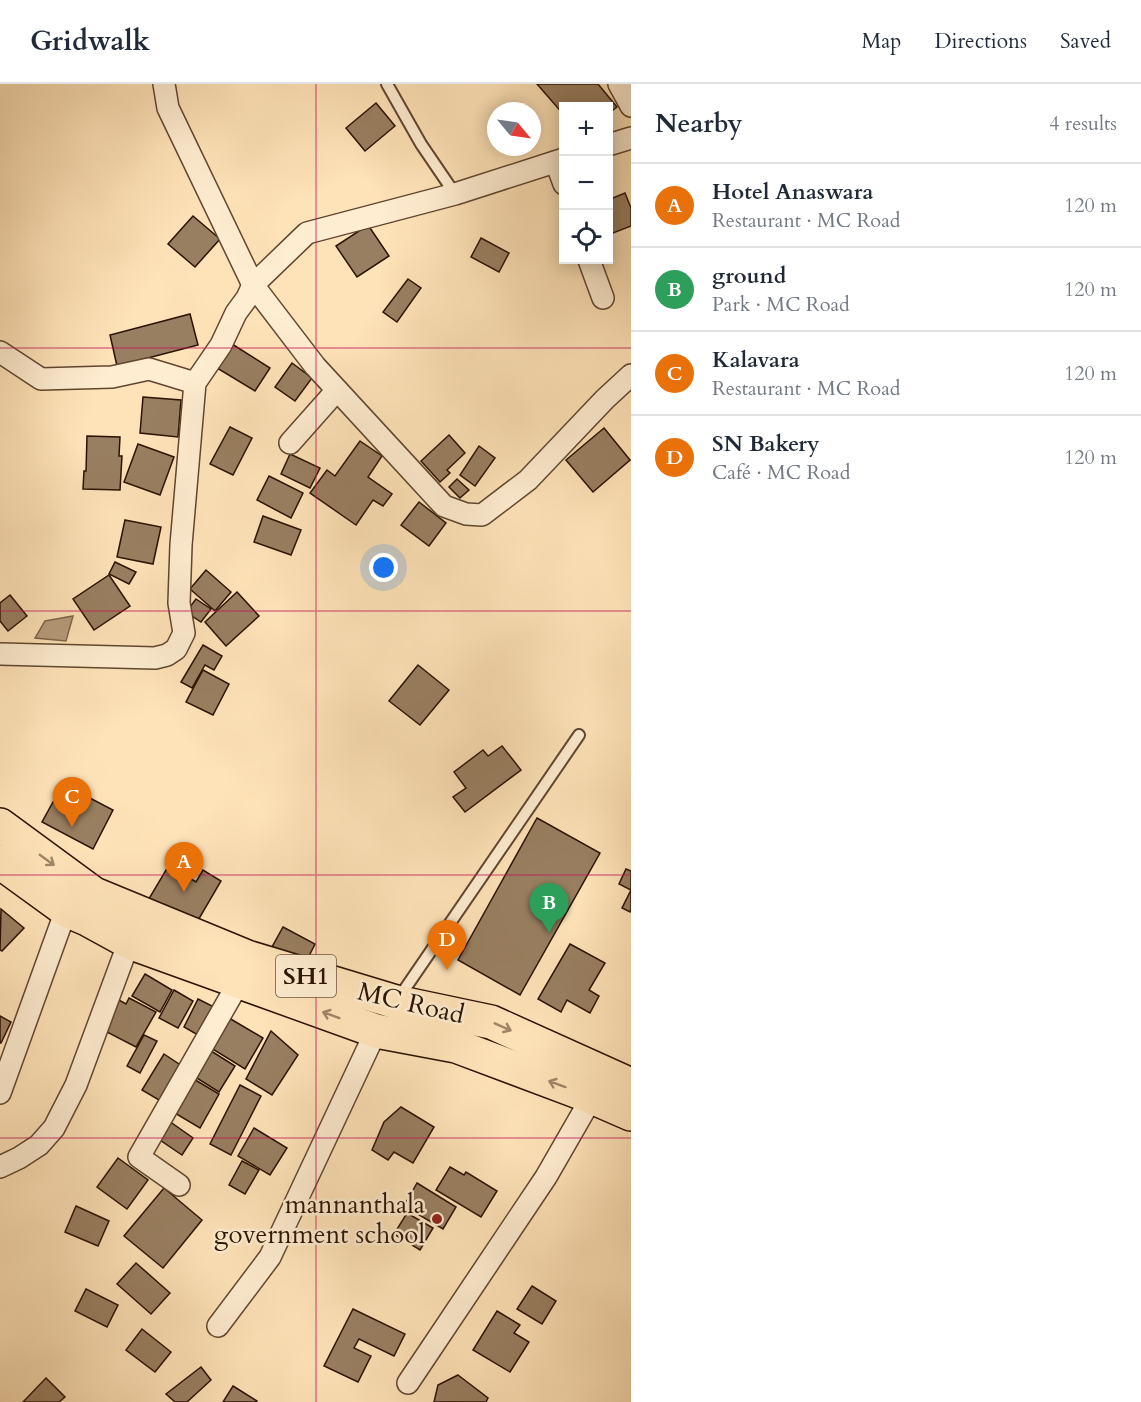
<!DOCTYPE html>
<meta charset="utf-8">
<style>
:root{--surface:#fff;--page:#f6f6f7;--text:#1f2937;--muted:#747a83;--line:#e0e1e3;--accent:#0f766e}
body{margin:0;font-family:Cardo,serif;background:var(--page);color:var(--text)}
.controls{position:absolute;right:18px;top:18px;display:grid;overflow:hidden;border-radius:0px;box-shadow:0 3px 15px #0003}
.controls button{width:54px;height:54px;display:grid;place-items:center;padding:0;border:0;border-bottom:2px solid var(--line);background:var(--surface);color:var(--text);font:30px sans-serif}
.compass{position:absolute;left:487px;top:18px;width:54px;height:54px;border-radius:50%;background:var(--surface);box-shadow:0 3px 15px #0003;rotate:119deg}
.you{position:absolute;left:384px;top:484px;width:21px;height:21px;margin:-15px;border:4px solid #fff;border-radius:50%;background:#1a73e8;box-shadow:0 0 0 9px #1a73e833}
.badge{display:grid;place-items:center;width:39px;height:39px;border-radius:50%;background:var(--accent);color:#fff;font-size:20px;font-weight:700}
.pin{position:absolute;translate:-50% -50px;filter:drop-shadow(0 2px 3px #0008)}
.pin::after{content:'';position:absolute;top:32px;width:21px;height:18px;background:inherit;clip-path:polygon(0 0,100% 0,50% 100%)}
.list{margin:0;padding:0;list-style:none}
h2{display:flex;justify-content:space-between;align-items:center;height:78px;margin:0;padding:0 24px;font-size:26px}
h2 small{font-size:20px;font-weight:400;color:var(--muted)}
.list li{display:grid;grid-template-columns:39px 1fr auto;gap:18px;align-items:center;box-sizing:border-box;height:84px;padding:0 24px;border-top:2px solid var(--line)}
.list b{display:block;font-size:22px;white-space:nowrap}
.list p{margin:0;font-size:20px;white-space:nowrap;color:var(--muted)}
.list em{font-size:20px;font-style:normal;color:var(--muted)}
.icon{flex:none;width:33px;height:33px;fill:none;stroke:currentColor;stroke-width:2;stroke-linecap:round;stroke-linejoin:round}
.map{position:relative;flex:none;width:631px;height:1318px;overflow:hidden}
header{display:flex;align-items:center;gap:36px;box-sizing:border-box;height:84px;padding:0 30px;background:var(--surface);border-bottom:2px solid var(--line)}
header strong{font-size:28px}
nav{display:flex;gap:33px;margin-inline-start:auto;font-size:21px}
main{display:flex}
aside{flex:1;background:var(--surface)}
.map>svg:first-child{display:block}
.water{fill:#b79c7a;stroke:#7f654a;stroke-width:1.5}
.building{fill:#997f61;stroke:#2b1203;stroke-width:1.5}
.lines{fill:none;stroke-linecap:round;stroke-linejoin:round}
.service-casing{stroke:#604630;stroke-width:14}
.minor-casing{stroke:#604630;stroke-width:24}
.primary-casing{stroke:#2b1203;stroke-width:36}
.service{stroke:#ffedd1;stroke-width:10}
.minor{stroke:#ffedd1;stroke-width:21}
.primary{stroke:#ffe3b8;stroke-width:33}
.oneway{stroke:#a08567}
.grid{fill:none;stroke:#c2185b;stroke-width:1.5;stroke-opacity:0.55}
.poi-dot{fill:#8f2418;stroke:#ffedd1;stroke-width:2}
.labels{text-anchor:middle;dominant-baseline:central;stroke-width:5;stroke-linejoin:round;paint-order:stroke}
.shield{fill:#ffedd1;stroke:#6b5441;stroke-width:1.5}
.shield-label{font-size:24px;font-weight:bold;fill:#2b1203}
.street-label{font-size:26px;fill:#2b1203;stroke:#ffedd1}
.poi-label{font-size:26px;fill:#2b1203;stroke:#ffedd1;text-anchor:end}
</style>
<header>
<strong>Gridwalk</strong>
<nav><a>Map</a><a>Directions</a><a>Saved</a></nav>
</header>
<main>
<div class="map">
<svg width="631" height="1318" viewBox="0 0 631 1318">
<rect width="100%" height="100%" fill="#ffe3b8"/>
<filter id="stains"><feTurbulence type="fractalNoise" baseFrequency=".00333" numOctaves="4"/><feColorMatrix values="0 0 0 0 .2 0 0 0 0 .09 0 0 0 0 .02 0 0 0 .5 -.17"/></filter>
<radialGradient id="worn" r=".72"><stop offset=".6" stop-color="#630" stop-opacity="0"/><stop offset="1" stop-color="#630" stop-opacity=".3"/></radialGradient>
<path class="water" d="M73,532L66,557L35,554L45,537Z"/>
<g class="building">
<path d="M537,0H598L617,23L608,30V22H564V31Z"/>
<path d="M376,19L395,42L365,67L346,44Z"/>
<path d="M625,109L631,124V142L608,151V116Z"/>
<path d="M193,132L220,155L195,183L168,160Z"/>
<path d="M368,141L389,172L357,193L336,162Z"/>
<path d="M481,154L509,169L499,188L471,173Z"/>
<path d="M408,195L421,204L397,238L383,228Z"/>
<path d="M190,230L198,261L117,282L110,251Z"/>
<path d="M232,260L270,284L255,307L217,284Z"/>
<path d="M292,279L312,294L295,317L275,303Z"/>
<path d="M143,313L181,316L178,353L140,349Z"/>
<path d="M230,343L252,354L233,391L210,380Z"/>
<path d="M604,344L630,376L593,408L566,376Z"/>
<path d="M449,351L465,369L447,386L450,389L440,398L421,377Z"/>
<path d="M87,352L120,353L119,372H122L120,406L83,405L84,387H86Z"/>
<path d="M360,357L382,372L368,393L392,410L383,422L373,416L356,441L310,409L327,386L335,392Z"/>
<path d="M138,360L174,373L160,411L124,398Z"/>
<path d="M479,362L495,374L475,402L460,391Z"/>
<path d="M290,370L320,384L310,404L281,390Z"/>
<path d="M269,392L303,409L291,434L257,416Z"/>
<path d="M457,395L469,406L460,414L449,403Z"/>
<path d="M419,418L446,439L429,462L401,441Z"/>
<path d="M263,432L301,446L291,471L254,458Z"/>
<path d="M125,436L161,443L153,480L117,473Z"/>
<path d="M115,478L136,488L129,500L109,490Z"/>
<path d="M206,486L231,508L215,527L190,505Z"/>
<path d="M109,491L130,522L94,546L73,515Z"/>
<path d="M237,508L259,532L226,562L205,538Z"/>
<path d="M10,511L27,532L8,547L0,537V519Z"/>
<path d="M196,515L211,525L201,538L186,528Z"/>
<path d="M203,561L222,572L214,586L205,581L192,604L181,598Z"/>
<path d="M418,581L449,606L420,641L389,617Z"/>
<path d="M203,586L229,600L213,631L186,618Z"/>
<path d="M502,662L521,686L465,728L453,713L466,704L454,688L483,666L488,672Z"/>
<path d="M63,700L113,726L93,765L42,738Z"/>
<path d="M537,734L600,769L520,911L458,876Z"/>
<path d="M169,781L196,798L203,786L221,797L193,845L147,818Z"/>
<path d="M626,785L631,787V825L630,828L622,824L631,806L619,800Z"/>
<path d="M1,825L24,844L2,867L0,866Z"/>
<path d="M283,843L315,860L305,880L272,863Z"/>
<path d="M570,860L605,879L589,906L599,912L590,929L567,916L561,928L538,915Z"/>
<path d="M145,890L172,906L160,928L132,912Z"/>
<path d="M174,906L193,917L178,944L159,934Z"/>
<path d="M129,914L156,928L136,963L103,946L119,916L126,920Z"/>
<path d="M198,915L218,925L203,954L184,943Z"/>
<path d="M0,932L11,938L1,959H0Z"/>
<path d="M229,934L263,954L245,985L211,964Z"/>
<path d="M271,947L298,971L272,1011L246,995Z"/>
<path d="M144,951L157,957L140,989L127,982Z"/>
<path d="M208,965L235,982L219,1008L192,991Z"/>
<path d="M164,970L185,984L164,1019L142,1006Z"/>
<path d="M192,994L219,1010L200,1044L173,1028Z"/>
<path d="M240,1001L261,1012L231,1071L210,1060Z"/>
<path d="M401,1023L434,1043L413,1079L394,1068L388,1076L372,1066L384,1038Z"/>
<path d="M169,1037L193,1054L182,1071L157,1054Z"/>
<path d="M254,1044L287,1064L270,1091L238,1072Z"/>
<path d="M118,1074L148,1096L127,1125L97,1103Z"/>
<path d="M242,1077L259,1086L245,1110L229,1101Z"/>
<path d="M450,1083L464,1091L466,1088L497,1107L481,1133L436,1106Z"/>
<path d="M417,1099L456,1123L443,1145L404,1122Z"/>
<path d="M164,1104L202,1136L163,1184L124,1152Z"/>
<path d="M76,1122L109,1137L98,1162L65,1148Z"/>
<path d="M407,1129L433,1144L420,1166L394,1150Z"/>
<path d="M136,1179L170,1209L151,1230L117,1200Z"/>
<path d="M532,1202L556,1217L542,1240L517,1225Z"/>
<path d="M86,1205L118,1221L107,1243L75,1227Z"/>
<path d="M353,1225L405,1250L394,1272L359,1255L354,1264L371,1272L358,1298L324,1282Z"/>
<path d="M497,1227L520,1241L514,1249L529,1258L510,1288L473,1266Z"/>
<path d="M142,1245L171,1268L155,1288L126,1266Z"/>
<path d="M201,1283L211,1296L187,1318H175L166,1310Z"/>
<path d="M458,1291L488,1314L486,1318H434L438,1301Z"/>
<path d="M46,1294L65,1313L59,1318H23Z"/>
<path d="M233,1302L257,1317L256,1318H223Z"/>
</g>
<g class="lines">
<defs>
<g id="service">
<path d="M387,0L421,60L455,110"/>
<path d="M398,915L579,651"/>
</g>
<g id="minor">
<path d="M164,0L168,24L253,201L315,282L444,422L466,430L482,431L528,396L605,315L631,291"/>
<path d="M619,0L631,22"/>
<path d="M608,61L631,54"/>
<path d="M556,78L564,100"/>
<path d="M589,176L603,214"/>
<path d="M0,268L41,295L112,293L149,285L195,299"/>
<path d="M290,359L337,306"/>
<path d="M0,570L155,574L167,571L176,565L184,549L179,519L181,461L195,299L221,261L236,229L247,214L253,201L307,149L455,110L564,75"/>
<path d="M0,1009L66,826"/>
<path d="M0,1083L19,1074L39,1061L54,1044L76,1001L129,858"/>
<path d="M179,1101L139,1073L239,898"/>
<path d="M218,1242L270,1173L376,947"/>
<path d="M408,1299L546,1093L592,1013"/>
</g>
<g id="primary">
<path d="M0,741L94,810L247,873L396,918L491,938L631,1001"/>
<path d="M0,778L66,826L87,835L129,858L376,947L456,962L592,1013L631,1030"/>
</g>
</defs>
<use href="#service" class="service-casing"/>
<use href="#minor" class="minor-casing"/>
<use href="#primary" class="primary-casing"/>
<use href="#service" class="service"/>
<use href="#minor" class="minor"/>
<use href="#primary" class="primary"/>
</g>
<defs><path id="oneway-shaft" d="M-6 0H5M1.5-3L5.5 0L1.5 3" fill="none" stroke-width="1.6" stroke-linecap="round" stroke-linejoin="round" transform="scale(1.5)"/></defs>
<g class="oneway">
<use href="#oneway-shaft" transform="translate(47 776) rotate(36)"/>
<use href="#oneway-shaft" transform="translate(331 931) rotate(-160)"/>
<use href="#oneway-shaft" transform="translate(503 943) rotate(24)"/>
<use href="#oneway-shaft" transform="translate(557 1000) rotate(-160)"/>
</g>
<path class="grid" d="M316,0V1318M0,264H631M0,527H631M0,791H631M0,1054H631"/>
<circle class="poi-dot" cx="437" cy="1135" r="6"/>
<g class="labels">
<rect class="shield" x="276" y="871" width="60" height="42" rx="4.5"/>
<g class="shield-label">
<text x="306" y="892">SH1</text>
</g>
<g class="street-label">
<text transform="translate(411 919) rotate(13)">MC Road</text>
</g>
<g class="poi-label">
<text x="425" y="1120">mannanthala<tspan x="425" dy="30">government school</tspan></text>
</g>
</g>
<rect width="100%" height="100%" filter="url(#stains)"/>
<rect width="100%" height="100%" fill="url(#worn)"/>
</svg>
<div class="controls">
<button>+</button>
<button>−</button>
<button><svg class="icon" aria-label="locate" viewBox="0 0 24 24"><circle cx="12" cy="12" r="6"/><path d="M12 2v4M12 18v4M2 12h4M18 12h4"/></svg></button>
</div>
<svg class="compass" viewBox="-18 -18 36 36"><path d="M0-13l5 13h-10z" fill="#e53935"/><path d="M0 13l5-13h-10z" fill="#747a83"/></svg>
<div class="you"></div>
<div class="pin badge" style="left:184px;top:808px;background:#e8710a">A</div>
<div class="pin badge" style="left:549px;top:849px;background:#2e9e5b">B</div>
<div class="pin badge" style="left:72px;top:743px;background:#e8710a">C</div>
<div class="pin badge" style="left:447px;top:886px;background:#e8710a">D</div>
</div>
<aside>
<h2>Nearby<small>4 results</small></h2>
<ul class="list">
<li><span class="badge" style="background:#e8710a">A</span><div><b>Hotel Anaswara</b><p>Restaurant · MC Road</p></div><em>120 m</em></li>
<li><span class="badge" style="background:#2e9e5b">B</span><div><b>ground</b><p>Park · MC Road</p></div><em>120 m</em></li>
<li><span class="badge" style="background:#e8710a">C</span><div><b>Kalavara</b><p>Restaurant · MC Road</p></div><em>120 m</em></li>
<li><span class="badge" style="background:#e8710a">D</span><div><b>SN Bakery</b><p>Café · MC Road</p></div><em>120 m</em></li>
</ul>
</aside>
</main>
